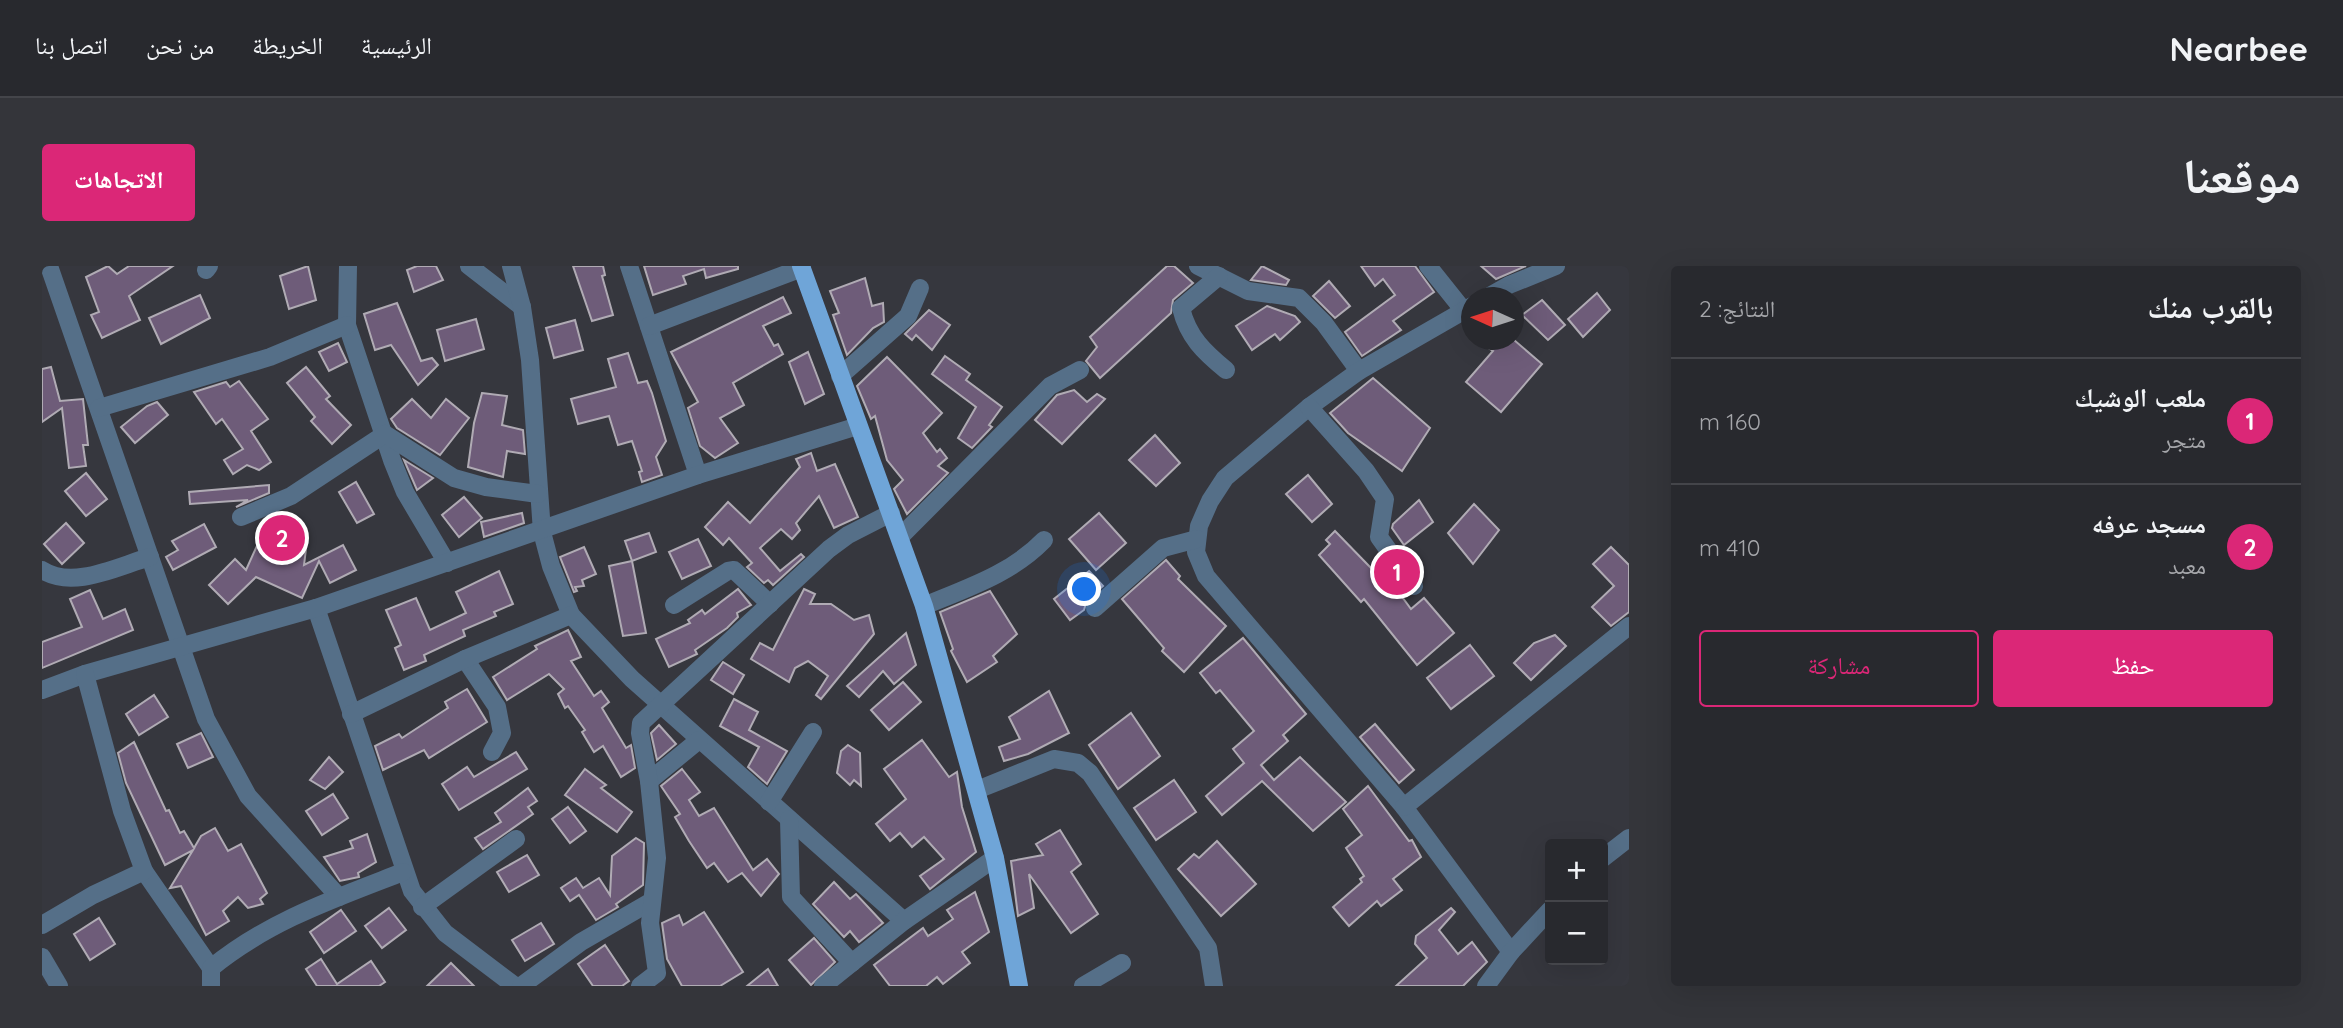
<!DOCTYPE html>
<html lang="ar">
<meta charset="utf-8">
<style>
:root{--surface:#28292e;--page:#34353a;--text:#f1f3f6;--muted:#a5a6aa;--line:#44454a;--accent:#db2777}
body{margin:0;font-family:Quicksand,"Noto Naskh Arabic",sans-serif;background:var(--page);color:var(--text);direction:rtl}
.controls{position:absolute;right:21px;bottom:21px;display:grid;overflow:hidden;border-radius:7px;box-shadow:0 7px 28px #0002}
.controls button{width:63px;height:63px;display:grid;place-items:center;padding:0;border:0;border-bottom:2px solid var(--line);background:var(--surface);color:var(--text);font:35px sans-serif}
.compass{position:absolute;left:1419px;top:21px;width:63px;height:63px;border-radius:50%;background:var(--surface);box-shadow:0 7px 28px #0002;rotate:273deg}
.you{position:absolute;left:1043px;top:324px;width:24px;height:24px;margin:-18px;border:5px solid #fff;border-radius:50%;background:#1a73e8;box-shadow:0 0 0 10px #1a73e833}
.badge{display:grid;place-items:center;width:46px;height:46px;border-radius:50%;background:var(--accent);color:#fff;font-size:23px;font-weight:700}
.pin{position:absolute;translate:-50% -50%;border:4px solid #fff;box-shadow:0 2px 7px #0006}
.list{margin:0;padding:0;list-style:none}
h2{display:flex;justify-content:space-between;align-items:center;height:91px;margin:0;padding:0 28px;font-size:30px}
h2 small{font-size:23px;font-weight:400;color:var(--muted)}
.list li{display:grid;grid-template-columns:46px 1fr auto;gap:21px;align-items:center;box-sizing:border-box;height:126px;padding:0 28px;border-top:2px solid var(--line)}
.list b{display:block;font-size:26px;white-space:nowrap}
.list p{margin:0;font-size:23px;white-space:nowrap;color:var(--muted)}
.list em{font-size:23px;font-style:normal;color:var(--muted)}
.actions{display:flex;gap:14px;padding:21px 28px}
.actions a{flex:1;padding:16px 0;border:2px solid var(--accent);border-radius:7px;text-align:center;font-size:24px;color:var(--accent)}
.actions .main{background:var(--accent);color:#fff}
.map{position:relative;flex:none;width:1587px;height:720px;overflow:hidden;direction:ltr;border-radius:7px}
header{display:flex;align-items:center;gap:42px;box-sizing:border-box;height:98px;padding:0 35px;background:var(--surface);border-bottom:2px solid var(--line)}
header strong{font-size:33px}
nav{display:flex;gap:38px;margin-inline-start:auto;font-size:24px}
.intro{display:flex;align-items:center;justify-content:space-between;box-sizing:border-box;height:168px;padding:0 42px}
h1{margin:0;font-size:49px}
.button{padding:18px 32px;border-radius:7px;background:var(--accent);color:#fff;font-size:24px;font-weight:700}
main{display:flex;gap:42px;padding:0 42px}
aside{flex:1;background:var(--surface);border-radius:7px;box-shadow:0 7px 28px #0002}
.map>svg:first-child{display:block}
.building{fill:#6e5c79;stroke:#b0abb4;stroke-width:2}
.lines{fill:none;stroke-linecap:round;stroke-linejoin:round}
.minor{stroke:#556f88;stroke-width:18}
.major{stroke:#6fa5d8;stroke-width:18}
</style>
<header>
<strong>Nearbee</strong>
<nav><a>الرئيسية</a><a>الخريطة</a><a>من نحن</a><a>اتصل بنا</a></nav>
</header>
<div class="intro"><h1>موقعنا</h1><a class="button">الاتجاهات</a></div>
<main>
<aside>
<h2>بالقرب منك<small>النتائج: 2</small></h2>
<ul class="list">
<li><span class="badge">1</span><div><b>ملعب الوشيك</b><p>متجر</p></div><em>160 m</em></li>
<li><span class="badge">2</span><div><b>مسجد عرفه</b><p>معبد</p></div><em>410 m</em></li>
</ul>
<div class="actions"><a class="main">حفظ</a><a>مشاركة</a></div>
</aside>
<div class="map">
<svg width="1587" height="720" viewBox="0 0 1587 720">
<rect width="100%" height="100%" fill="#36373e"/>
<g class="building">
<path d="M66,0L75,8L87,0H131L87,30L98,54L60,72L49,49L57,46L44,11Z"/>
<path d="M266,0L274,34L247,43L238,10Z"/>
<path d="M375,0H394L401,14L372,26L365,4Z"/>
<path d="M531,0H561L563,9L560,10L571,49L550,55Z"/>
<path d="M602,0H696V3L664,12L662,3L641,10L644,18L611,29Z"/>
<path d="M1125,0H1132L1151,17L1131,34L1129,47L1058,112L1044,95L1055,81L1048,71Z"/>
<path d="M1220,0L1247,14L1244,19L1209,14Z"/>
<path d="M1319,0H1373L1392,26L1351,55L1359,64L1320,90L1303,66L1353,29L1341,13L1333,20Z"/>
<path d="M1439,0H1484L1454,13Z"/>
<path d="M823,12L830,40L841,37L842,56L831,62L805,89L791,49L797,47L788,25Z"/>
<path d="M1287,15L1308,40L1293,52L1271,30Z"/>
<path d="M1555,27L1568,44L1541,71L1526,53Z"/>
<path d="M158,29L168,52L119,78L107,52Z"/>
<path d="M741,31L749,47L721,60L732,80L736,78L741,88L691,117L702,139L678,152L696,177L673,192L658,180L646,142L656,136L629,86Z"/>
<path d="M1500,34L1523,59L1506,74L1480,49Z"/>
<path d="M355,37L379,95L390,92L396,99L376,119L349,79L333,84L322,48Z"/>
<path d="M1225,40L1253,50L1258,56L1238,74L1233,68L1210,84L1194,60Z"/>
<path d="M887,44L908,59L890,84L874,69L870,74L863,68Z"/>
<path d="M434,53L442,83L403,95L395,64Z"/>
<path d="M533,54L541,84L512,92L504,62Z"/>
<path d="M1448,74H1472L1500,98L1459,146L1424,116L1451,85L1443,80Z"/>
<path d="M296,77L305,96L287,105L277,86Z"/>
<path d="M766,86L782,128L763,138L747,96Z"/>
<path d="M586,87L596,117L605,115L610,127L624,175L614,191L620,209L600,216L597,206L600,205L590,175L576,179L567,150L536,158L529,133L574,121L566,93Z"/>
<path d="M903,90L928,108L924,114L960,141L947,159L950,161L930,182L916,172L934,141L890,108Z"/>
<path d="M845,91L900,147L881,167L895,186L898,183L905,192L896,200L906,207L865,248L852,223L861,214L845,194L833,150L829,153L815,120Z"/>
<path d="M9,101L18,135L41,133L46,179H41L44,200L27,202L20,142L0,156V103Z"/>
<path d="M264,101L288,130L284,133L309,159L290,178L269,155L273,151L245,117Z"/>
<path d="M1331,112L1388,162L1360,205L1306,167L1288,147Z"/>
<path d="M197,115L226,153L209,165L229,196L217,204L205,199L191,208L182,194L201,183L180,153L174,158L152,126L184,116L188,121Z"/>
<path d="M1032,124L1045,136L1055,128L1063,133L1020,178L993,154L1015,129Z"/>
<path d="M440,127L465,130L460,159L481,164L483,188L465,185L461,211L426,201L432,157Z"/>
<path d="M370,133L389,152L404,133L427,152L398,189L355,162L349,153Z"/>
<path d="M115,136L126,149L93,177L79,161L105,140Z"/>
<path d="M1113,169L1138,197L1114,220L1087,194Z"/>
<path d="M769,187L775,205L793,198L816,251L792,262L777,230L754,257L758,264L750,273L739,263L718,282L738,305L759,288L762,291L731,319L726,314L722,317L705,301L710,297L687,272L681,279L663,261L686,236L708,257L758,201L754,193Z"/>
<path d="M362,194L391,212L375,224Z"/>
<path d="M44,207L65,233L44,250L23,225Z"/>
<path d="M1266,209L1290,238L1270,256L1244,228Z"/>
<path d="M314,216L332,248L315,257L297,226Z"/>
<path d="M227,219V227L194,241L206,234L148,238L147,226Z"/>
<path d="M422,231L440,252L417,271L400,249Z"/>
<path d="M1377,234L1391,256L1362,279L1350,262L1351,258Z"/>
<path d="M1432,238L1457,264L1431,298L1406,267Z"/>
<path d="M480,247L482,257L442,271L439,256Z"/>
<path d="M1057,247L1084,277L1054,304L1027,273Z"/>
<path d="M24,257L42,277L20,298L2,278Z"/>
<path d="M162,258L174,281L131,304L124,291L136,284L130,275Z"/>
<path d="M223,262L264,283L262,299L301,279L314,304L288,317L277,295L260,332L214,311L186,338L167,319L193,293L204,304Z"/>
<path d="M1293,265L1329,302L1339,293L1351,310L1347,313L1369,343L1382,332L1412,367L1375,399L1322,333L1319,336L1277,289L1288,278L1284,274Z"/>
<path d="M607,267L614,286L590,295L583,275Z"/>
<path d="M656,273L669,300L640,313L627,286Z"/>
<path d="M542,281L554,308L540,314L542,320L533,321L535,325L532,326L518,291Z"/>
<path d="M1569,281L1587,299V346L1569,360L1550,341L1572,320L1551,298Z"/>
<path d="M1124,294L1138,310L1136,313L1184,360L1142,406L1120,385L1122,382L1080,333Z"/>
<path d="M590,295L604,367L581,370L567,300Z"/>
<path d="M457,305L471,338L452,346L454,350L421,364L423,370L382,389L384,395L362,404L353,382L359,379L344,344L374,332L388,364L424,347L414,326Z"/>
<path d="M1047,305L1061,320L1045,334L1042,344L1028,354L1012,333Z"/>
<path d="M696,323L709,339L695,347L696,351L685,362L653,384L655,388L627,401L614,373L648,357L646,354L660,344L663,348Z"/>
<path d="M762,323L773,328L768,338H789L812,354L827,349L832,368L779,433L774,429L786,410L766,395L753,402L747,416L709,393L718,377L731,384Z"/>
<path d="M48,324L61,353L83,343L91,364L0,402V376L40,361L28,333Z"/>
<path d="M948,325L975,368L951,390L955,396L925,416L909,385L911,383L898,346Z"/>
<path d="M526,364L539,391L529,395L552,430L559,425L567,436L560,442L584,482L589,479L593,502L579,511L561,480L552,486L540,466L543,464L526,440L523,442L516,428L522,423L507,408L465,434L451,411L495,383L493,380Z"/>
<path d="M864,367L874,399L852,418L841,405L817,431L805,420Z"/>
<path d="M1513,369L1524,380L1489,414L1472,397L1492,377Z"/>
<path d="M1201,372L1264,448L1241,469L1246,475L1219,499L1232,514L1258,491L1304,536L1271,565L1220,515L1180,549L1164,530L1202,497L1191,483L1212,465L1178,424L1174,427L1158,407Z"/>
<path d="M1428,379L1452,410L1409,443L1385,412Z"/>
<path d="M681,396L702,409L691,428L669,414Z"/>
<path d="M861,416L879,436L847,464L829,444Z"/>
<path d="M425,423L445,456L387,492L382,484L341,504L333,480L357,468L360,472L406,442L403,436Z"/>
<path d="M1007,425L1027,467L986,488L962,495L957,481L978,473L967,451Z"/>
<path d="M112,429L126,451L97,469L84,448Z"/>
<path d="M692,433L716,446L707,464L745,485L725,518L706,501L717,481L678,460Z"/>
<path d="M1089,447L1118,490L1076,523L1047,479Z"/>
<path d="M1333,458L1372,504L1357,517L1318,471Z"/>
<path d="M617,459L634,478L615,494L609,467Z"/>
<path d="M159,467L171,491L146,502L135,478Z"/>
<path d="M880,474L907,511L915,506L920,541L934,586L888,623L878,610L902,593L882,571L870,581L858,567L848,575L834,558L864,533L842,503Z"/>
<path d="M92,476L124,545L127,544L138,567L142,565L152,582L159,570L173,562L186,585L199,578L225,627L218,633L221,638L206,642L196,631L181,645L187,655L164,669L139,620L128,622L151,584L123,599L84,517L76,487Z"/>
<path d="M806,479L818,487L819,520L812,514L808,519L795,507L799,485Z"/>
<path d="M474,486L485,503L417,544L400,518L425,501L432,511Z"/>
<path d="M287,491L301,506L283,523L268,514Z"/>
<path d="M543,503L564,519L559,522L590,546L575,566L523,529Z"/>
<path d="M640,503L658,526L647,534L657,550L672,542L711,604L725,593L737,608L719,630L700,607L686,616L672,597L665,602L647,575L633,551L638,548L619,520Z"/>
<path d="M1132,514L1154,546L1114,574L1092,542Z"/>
<path d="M1326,520L1367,575L1370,574L1379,591L1351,613L1360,624L1339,640L1335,635L1307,660L1291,641L1320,616L1318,613L1322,610L1304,582L1320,569L1301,543Z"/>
<path d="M486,522L495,535L486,541L491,548L441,583L433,572L459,556L453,547Z"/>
<path d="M291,528L306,552L280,569L264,545Z"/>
<path d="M526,541L544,565L528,577L510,553Z"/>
<path d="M1018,564L1039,598L1029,606L1056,648L1029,667L987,608L992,642L976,650L969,595L1001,589L994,578Z"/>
<path d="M325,568L334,596L316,607L317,611L298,615L282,591L311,582L308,575Z"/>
<path d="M594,572L602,577L601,619L574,638L576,641L554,654L537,629L528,635L519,622L534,612L541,622L557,612L568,629L570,590Z"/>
<path d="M1175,575L1214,618L1179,650L1136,603L1152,588L1157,592Z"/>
<path d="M485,589L497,609L467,626L455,606Z"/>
<path d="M792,616L808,633L814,628L841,657L817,676L808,665L802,671L771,638Z"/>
<path d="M933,626L947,666L920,686L928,697L901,718L895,711L884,720H848L832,699L881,662L886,670L911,653L905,644Z"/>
<path d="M347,642L364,664L340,682L323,660Z"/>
<path d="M1409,642L1413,646L1397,664L1416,688L1430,676L1445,696L1421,720H1354L1385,692L1373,678L1374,670Z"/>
<path d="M299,644L314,665L282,687L268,666Z"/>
<path d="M662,646L701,706L678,720H640L625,693L620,657L637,649L641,659Z"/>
<path d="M57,652L73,678L48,694L32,668Z"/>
<path d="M499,657L512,678L483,695L470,674Z"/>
<path d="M772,672L793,696L769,719L747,694Z"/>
<path d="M563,679L587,715L580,720H551L536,698Z"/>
<path d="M279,693L295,718L329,695L343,716L337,720H275L264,703Z"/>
<path d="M409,697L432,720H385Z"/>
<path d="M726,703L736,720H705Z"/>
</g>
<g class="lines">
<g class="minor">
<path d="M7,0L164,453L206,530L297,631"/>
<path d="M306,0L305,59L350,194L363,226L405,297"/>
<path d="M427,0L480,41"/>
<path d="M469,0L480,41L488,94L500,266L509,300L529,349"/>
<path d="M587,0L656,209"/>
<path d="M1156,0L1206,25L1257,32L1282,57L1317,105"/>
<path d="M1386,0L1422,45"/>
<path d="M164,4L167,0"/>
<path d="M1177,10L1139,42C1146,71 1162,86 1184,104"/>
<path d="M1444,32L1467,19L1514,0"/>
<path d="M1430,40L1317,105L1267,141L1183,212L1168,235L1157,260L1154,286L1164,310L1362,541L1469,686"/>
<path d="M607,60L760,2"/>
<path d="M798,110L866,50L878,22"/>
<path d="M1267,141L1324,205L1343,233L1337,271L1372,320"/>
<path d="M57,142L228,91L305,59"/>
<path d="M199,251L249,230L343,168L412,212L444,221L496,228"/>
<path d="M858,271L1008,120L1038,104"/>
<path d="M0,304C31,324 76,300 108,291"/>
<path d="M632,339L686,305L692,304L728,338"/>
<path d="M882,340C925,322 969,308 1002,274"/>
<path d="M274,342L370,625L403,667L473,720"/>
<path d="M1053,342L1121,282L1155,273"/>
<path d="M423,393L455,441L460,467L450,486"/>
<path d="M0,424L43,408L274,342L656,209L816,160"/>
<path d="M309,448L423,393L529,349L590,413L862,655"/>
<path d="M607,515L657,474"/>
<path d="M935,524L1012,493L1036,497L1048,507L1166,682L1172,720"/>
<path d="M727,536L771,466"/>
<path d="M1362,541L1587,360"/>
<path d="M747,553L749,631L810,697"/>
<path d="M1561,592L1587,572"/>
<path d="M102,605L169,702"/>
<path d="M380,641L474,573"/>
<path d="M0,659L51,629L102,605L80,545L43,408"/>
<path d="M0,691L17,720"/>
<path d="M169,720V702C226,655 294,632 361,606"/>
<path d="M479,720L539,676L610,635"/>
<path d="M598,720L615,707L608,657L615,592L607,515L598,467L599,457L787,283L806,269L849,247"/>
<path d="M781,720L862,655L953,592"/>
<path d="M1041,720L1080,697"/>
<path d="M1444,720L1469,686L1508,644"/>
</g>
<path class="major" d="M759,0L882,340L953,592L977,720"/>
</g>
</svg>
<div class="controls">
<button>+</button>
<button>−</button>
</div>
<svg class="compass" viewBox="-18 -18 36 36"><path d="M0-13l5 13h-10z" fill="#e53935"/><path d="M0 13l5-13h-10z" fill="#a5a6aa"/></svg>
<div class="you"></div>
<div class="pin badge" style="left:1355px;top:306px">1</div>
<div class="pin badge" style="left:240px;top:272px">2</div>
</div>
</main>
